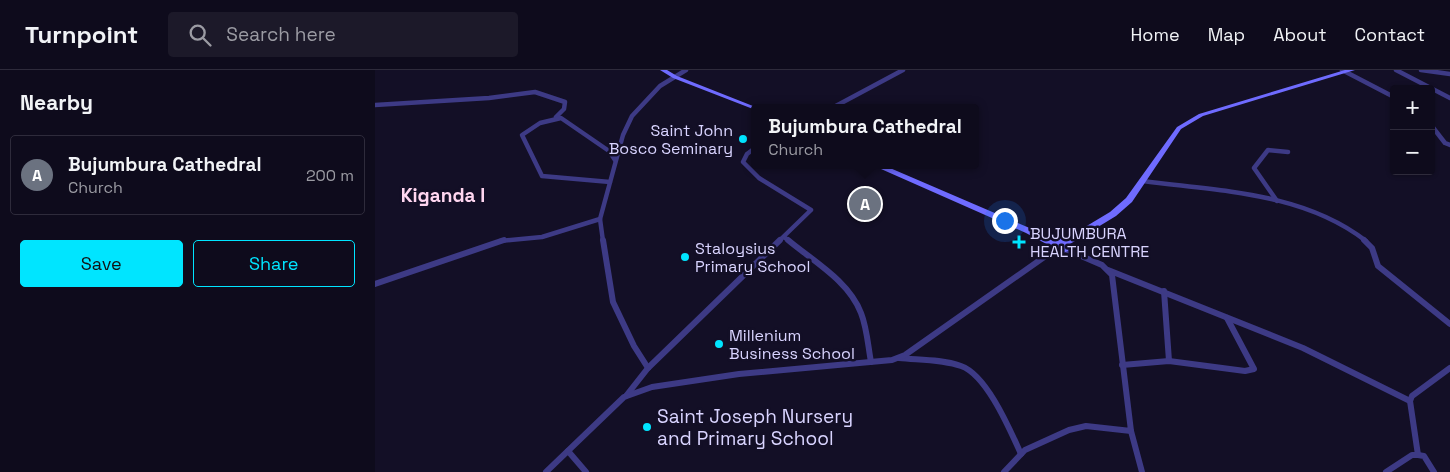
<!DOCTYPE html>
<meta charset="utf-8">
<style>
:root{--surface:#0e0b1c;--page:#1c1929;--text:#f1f3f6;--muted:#9b9ba3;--line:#2e2b3b;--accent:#00e5ff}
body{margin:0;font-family:"Space Grotesk",sans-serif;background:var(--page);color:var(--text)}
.controls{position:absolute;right:15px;top:15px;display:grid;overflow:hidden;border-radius:5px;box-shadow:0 1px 4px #0004}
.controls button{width:45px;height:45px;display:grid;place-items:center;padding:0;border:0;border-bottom:1px solid var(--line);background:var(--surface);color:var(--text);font:25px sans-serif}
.you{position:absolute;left:629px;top:150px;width:18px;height:18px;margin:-12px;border:4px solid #fff;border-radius:50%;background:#1a73e8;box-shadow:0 0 0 8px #1a73e833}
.badge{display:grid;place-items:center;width:32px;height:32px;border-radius:50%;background:var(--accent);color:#fff;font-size:16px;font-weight:700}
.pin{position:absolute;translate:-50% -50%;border:2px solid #fff;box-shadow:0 1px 5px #0006}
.popup{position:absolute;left:376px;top:34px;width:228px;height:65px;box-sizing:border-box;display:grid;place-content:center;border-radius:5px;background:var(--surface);filter:drop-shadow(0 1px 4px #0005);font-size:16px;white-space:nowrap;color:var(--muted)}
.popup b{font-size:19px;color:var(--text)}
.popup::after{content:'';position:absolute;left:50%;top:100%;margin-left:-10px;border:10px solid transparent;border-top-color:var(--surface)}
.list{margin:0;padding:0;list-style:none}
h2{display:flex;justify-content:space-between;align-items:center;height:65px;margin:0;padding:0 20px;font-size:21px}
h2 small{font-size:16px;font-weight:400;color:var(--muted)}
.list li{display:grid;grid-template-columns:32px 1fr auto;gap:15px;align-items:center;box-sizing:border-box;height:80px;margin:0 10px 10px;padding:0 10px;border:1px solid var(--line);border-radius:5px}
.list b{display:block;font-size:19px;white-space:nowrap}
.list p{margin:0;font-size:16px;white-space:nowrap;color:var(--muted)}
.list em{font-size:16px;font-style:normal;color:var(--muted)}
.actions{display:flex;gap:10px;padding:15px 20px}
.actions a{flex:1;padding:11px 0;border:1px solid var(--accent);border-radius:5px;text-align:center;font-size:18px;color:var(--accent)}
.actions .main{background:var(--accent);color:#111}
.icon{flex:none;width:28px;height:28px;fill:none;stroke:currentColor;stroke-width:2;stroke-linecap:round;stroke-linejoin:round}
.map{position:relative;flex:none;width:1075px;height:402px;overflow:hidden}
header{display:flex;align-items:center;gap:30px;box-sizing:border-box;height:70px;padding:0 25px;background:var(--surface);border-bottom:1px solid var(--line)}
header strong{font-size:24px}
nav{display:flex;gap:28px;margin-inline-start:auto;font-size:18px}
.search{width:350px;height:45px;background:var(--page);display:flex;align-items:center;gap:12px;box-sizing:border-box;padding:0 18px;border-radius:5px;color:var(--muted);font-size:19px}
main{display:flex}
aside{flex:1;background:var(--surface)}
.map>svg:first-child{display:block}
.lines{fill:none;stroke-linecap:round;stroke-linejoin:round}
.street-far1{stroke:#3d3a85;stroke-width:4.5}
.street{stroke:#3d3a85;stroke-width:6}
.secondary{fill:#6f6bff;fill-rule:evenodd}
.poi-dot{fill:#00e5ff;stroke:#130f26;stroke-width:2}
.labels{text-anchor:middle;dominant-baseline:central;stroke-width:5;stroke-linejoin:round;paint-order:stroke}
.poi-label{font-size:16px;fill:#d9d4ff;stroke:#130f26;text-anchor:start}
.quarter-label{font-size:19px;font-weight:bold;fill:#ffd6f0;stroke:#130f26}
.near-poi-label{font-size:19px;fill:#d9d4ff;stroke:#130f26;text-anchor:start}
</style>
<header>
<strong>Turnpoint</strong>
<div class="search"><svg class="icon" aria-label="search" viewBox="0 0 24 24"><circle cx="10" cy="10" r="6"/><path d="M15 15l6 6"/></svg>Search here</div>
<nav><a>Home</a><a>Map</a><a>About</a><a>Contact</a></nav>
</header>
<main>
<aside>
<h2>Nearby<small></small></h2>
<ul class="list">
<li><span class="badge" style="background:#6b7280">A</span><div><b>Bujumbura Cathedral</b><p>Church</p></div><em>200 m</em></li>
</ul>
<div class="actions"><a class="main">Save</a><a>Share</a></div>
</aside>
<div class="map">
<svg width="1075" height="402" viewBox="0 0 1075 402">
<rect width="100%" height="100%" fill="#130f26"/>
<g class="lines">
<g class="street-far1">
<path d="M967,0L1019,27"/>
<path d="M1021,0L1075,28"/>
<path d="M1046,0L1075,4"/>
<path d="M0,35L114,28L160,22L190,32L189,39L181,47"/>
<path d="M457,38L528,0"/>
<path d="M1056,55L1070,73L1075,75"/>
<path d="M380,78L372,84L368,92L384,108L436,140L404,171"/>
<path d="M768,111C843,121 928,122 991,171"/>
<path d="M235,112L167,106L147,65L165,53L186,48L234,81L240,90"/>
<path d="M902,131L879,98L893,80L913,82"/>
<path d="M409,167L414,171"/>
<path d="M125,171L167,167L225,149"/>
<path d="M228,171L225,149L248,65L257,46L285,16L311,0"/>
</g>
<g class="street">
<path d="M228,170L238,232L259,276L273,298"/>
<path d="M413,170C438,191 474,211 486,243C492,258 493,276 496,292"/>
<path d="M989,170L997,178L1003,196L1075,254"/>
<path d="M733,200L928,278L1035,331"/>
<path d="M0,214L129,170"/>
<path d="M789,221L794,291"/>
<path d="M524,288C544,290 566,289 586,296C612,305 635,360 646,384"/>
<path d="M747,295L794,291L870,301L879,299L852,248"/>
<path d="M251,326L273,298L405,170"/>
<path d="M756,361L767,402"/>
<path d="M193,381L211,402"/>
<path d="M1043,385L1049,386L1059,402"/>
<path d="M171,402L249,327L277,317L364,304L517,290L530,285L682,178"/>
<path d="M629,402L650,380L694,360L711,356L756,361L737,205L727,195L690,179"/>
<path d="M1011,402L1037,385H1043L1035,331L1037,326L1075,298"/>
</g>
<g class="secondary">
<path d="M285,0H292L302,6L383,38H380V40L378,39L298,8Z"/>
<path d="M970,0H980L828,46L806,59L757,132L741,146L695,174L693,181L686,184L681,182L677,177L651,163L497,95H508L657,159L679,171L685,168L690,169L735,142L751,128L802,57L824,44Z"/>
</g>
</g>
<g class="poi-dot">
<circle cx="368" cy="69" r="5"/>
<path d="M641.5 164.5h5v5h5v5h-5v5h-5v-5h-5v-5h5z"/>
<circle cx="310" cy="187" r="5"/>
<circle cx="344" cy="274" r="5"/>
<circle cx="272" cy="357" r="5"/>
</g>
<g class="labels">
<g class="poi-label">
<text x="358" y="60" text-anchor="end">Saint John<tspan x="358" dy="18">Bosco Seminary</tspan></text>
<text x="655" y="163">BUJUMBURA<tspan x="655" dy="18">HEALTH CENTRE</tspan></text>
<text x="320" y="178">Staloysius<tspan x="320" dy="18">Primary School</tspan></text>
<text x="354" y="265">Millenium<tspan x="354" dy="18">Business School</tspan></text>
</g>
<g class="quarter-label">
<text x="68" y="125">Kiganda I</text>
</g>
<g class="near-poi-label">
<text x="282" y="346">Saint Joseph Nursery<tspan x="282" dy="22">and Primary School</tspan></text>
</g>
</g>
</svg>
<div class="controls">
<button>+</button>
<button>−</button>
</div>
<div class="you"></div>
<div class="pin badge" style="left:490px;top:134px;background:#6b7280">A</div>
<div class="popup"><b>Bujumbura Cathedral</b>Church</div>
</div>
</main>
